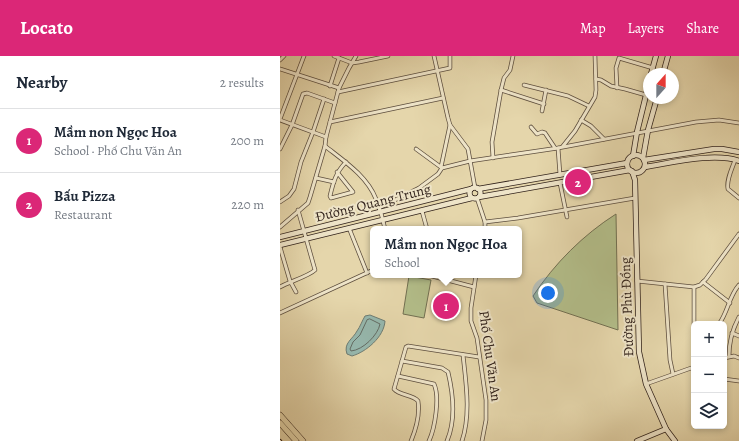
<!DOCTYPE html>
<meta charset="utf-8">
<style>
:root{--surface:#fff;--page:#f6f6f7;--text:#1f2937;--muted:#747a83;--line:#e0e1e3;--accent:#db2777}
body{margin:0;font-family:Alegreya,serif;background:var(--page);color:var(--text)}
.controls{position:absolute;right:12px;bottom:12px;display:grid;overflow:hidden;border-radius:6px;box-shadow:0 2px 6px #0003}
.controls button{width:36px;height:36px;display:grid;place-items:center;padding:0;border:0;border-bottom:1px solid var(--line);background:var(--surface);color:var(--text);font:20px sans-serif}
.compass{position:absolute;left:363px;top:12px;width:36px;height:36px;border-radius:50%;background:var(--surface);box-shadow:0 2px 6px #0003;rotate:21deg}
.you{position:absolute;left:268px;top:237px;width:14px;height:14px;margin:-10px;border:3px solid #fff;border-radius:50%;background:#1a73e8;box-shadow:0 0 0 6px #1a73e833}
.badge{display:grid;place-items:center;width:26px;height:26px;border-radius:50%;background:var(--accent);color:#fff;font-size:13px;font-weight:700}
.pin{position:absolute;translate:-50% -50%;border:2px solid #fff;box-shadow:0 1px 4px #0006}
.popup{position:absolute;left:90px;top:170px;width:152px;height:52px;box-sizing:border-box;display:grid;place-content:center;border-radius:6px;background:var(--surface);filter:drop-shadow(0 1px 3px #0005);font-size:13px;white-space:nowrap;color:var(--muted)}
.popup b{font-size:15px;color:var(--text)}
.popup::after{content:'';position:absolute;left:50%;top:100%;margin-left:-8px;border:8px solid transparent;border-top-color:var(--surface)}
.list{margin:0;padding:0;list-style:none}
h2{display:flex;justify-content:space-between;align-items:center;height:52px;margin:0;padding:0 16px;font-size:17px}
h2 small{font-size:13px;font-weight:400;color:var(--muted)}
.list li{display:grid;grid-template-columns:26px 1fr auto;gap:12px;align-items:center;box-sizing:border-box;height:64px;padding:0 16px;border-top:1px solid var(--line)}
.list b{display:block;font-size:15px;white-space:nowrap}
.list p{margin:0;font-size:13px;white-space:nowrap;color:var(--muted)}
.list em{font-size:13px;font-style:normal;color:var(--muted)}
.icon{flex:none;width:22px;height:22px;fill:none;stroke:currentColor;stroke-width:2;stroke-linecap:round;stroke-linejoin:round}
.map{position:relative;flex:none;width:459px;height:385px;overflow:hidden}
header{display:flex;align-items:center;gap:24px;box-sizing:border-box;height:56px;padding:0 20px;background:var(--accent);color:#fff}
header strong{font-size:19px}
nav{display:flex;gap:22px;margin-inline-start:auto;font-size:14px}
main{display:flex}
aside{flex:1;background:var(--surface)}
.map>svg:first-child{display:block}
.green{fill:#b3be8a;stroke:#727052}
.water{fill:#96b8ae;stroke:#6d7c73}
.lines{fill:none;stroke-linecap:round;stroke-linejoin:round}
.shore{stroke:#636c64;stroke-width:1}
.street-casing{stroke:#5d4e3e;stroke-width:4.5}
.secondary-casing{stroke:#30211a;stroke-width:6}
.primary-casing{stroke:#30211a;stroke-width:6}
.street{stroke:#eee4c8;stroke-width:3}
.secondary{stroke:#eee4c8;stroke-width:4.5}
.primary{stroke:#e5d6ab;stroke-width:5}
.rail-casing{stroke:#30211a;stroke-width:2.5}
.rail{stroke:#eee4c8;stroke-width:1;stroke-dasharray:3;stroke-linecap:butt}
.labels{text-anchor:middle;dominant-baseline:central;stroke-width:4;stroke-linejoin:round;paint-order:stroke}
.street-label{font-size:14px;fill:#30211a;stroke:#eee4c8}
</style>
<header>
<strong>Locato</strong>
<nav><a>Map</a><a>Layers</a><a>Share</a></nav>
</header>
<main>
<aside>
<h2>Nearby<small>2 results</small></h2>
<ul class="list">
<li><span class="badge">1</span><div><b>Mầm non Ngọc Hoa</b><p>School · Phố Chu Văn An</p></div><em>200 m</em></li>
<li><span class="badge">2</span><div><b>Bấu Pizza</b><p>Restaurant</p></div><em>220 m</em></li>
</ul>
</aside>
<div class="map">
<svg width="459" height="385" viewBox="0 0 459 385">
<rect width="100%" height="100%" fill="#e5d6ab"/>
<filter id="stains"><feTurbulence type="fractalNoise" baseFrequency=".005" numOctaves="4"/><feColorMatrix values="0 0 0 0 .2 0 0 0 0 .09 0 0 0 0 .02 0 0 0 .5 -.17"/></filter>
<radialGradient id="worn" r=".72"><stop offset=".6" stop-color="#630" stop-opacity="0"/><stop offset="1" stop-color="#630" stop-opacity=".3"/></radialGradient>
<g class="green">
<path d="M336,158L338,274L257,247L253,240C275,207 303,179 336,158Z"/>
<path d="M129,220L151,224L144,262L123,258Z"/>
</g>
<path class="water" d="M90,259L105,265C104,281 86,296 72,300L67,298C63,287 73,283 77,275C80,271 82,265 85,260Z"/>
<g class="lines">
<path class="shore" d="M90,263L100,268C98,279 83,294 71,295L70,293L73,286L80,279L87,264Z"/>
<defs>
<g id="street">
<path d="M54,0L72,7L79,6L108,0"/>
<path d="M154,0L168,62L170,69L188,93L195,132"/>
<path d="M0,4L4,0"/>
<path d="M0,13L59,32"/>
<path d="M316,23L321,24L331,30L345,33L366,39"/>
<path d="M244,29L288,40L309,50"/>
<path d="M50,30L59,2"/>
<path d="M337,32L336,12L339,2L373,12"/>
<path d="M221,34L264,48"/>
<path d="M58,36L170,12V0"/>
<path d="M262,55L266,34"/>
<path d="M0,63L24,0"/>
<path d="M0,64L46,81"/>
<path d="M301,64L311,70L324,83"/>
<path d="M50,66L163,42"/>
<path d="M251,71L257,78L262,76L265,77L275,92"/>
<path d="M45,90C64,105 87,120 96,143C100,153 103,163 105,173"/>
<path d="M283,90L295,75L315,41L316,34L315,0"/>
<path d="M278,92L280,119"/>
<path d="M0,93L12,69L23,38L27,37L55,47"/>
<path d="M136,93L162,112"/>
<path d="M213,102L212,86L221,34L224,22L230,14L233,0"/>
<path d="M455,104C452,113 446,124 448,133L459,142"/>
<path d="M161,111L170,69"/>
<path d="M57,116L73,136L51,142L50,140C53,127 56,116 66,106"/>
<path d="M36,122L54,126"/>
<path d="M280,127L287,161"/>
<path d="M197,142L205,166V173"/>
<path d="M0,146L9,140L14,133L21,106L33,76L44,43"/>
<path d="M99,152L139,132L158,118L162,112L190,105L278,92L416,66L439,64L459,67"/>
<path d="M142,155L147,173"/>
<path d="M205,166L238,162L355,142"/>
<path d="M0,171L28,147L30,141L45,90L46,81L59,32L69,12L76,0"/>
<path d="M69,172L87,217"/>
<path d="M0,191L10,225L16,236"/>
<path d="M148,219L194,231"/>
<path d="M196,219L191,252V265L197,282L206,344V364L202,385"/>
<path d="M357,225L414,231L420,229L426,223L459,178"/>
<path d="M423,226L450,247"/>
<path d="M385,228L390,304L393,318"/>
<path d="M0,231C9,226 29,220 35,214L18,154"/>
<path d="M414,231V284"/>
<path d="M0,257L93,214"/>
<path d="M439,268C448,256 449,240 459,229"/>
<path d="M452,277L459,280"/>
<path d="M449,300C449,286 452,274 459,261"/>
<path d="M444,302L454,300L459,302"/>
<path d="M122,305L162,312L168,316C173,337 176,364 167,385"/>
<path d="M118,320L154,328C160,341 155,372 149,385"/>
<path d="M444,323L459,325"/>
<path d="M366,328L414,311"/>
<path d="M131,385C136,373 140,358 138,345C132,338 120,340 114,333L126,291L128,290L199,301"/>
<path d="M182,385C191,358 186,327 183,299"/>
</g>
<g id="secondary">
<path d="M371,18L376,0"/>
<path d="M383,18L388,0"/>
<circle cx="356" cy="108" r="9"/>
<path d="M353,100L357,76L369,27"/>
<path d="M363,102L368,74L377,42"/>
<path d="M364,104L434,93H442L459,96"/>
<path d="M365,111C391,107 434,96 459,105"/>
<path d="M352,115L355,124L359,296L366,328L386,373"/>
<circle cx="195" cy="137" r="5.5"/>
<path d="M198,133L347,107"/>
<path d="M199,141L350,114"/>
<path d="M0,181L191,133"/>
<path d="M0,189L192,142"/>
<path d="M357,385L386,373L395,385"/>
</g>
<g id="primary">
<path d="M0,359L23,385"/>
<path d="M0,367L16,385"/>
</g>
</defs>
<use href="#street" class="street-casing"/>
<use href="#secondary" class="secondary-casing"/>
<use href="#primary" class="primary-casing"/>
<use href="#street" class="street"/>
<use href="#secondary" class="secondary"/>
<use href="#primary" class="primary"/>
<defs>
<path id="rail" d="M0,384L1,385"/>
</defs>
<use href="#rail" class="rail-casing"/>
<use href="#rail" class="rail"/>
</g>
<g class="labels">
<g class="street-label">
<text transform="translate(93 147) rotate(-14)">Đường Quang Trung</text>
<text transform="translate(347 251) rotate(-92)">Đường Phù Đổng</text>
<text transform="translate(210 300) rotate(82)">Phố Chu Văn An</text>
</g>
</g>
<rect width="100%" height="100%" filter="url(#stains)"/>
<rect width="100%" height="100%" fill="url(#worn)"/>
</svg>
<div class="controls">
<button>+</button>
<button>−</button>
<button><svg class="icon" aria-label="layers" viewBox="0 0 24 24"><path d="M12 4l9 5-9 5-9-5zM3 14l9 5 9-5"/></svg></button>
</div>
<svg class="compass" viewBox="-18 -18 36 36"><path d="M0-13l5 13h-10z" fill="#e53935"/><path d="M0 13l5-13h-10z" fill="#747a83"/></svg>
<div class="you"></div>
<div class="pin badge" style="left:166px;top:250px">1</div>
<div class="popup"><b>Mầm non Ngọc Hoa</b>School</div>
<div class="pin badge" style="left:298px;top:126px">2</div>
</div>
</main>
